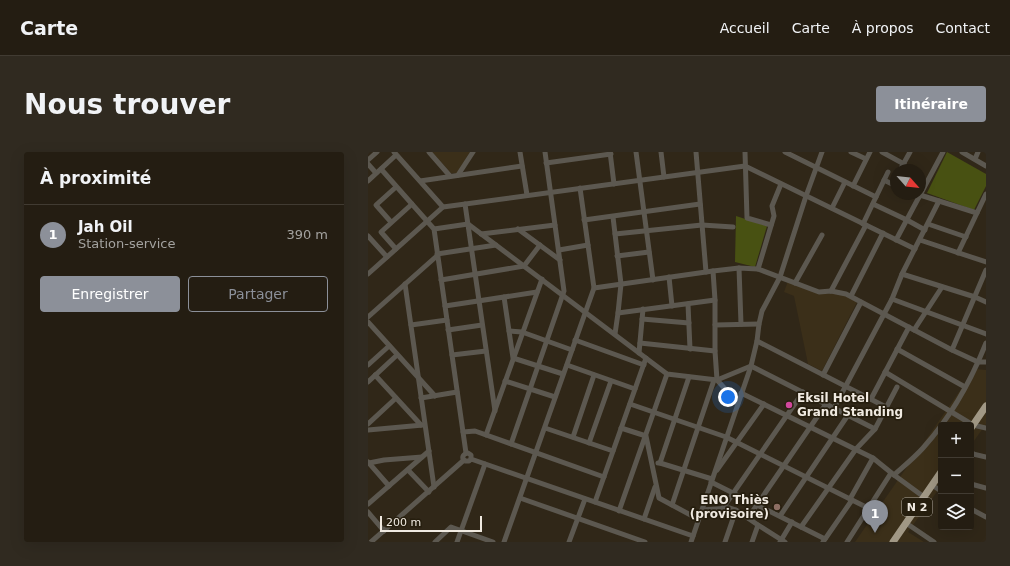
<!DOCTYPE html>
<html lang="fr">
<meta charset="utf-8">
<style>
:root{--surface:#241d12;--page:#302a20;--text:#f1f3f6;--muted:#a3a29f;--line:#413b32;--accent:#8c9099}
body{margin:0;font-family:"DejaVu Sans",sans-serif;background:var(--page);color:var(--text)}
.controls{position:absolute;right:12px;bottom:12px;display:grid;overflow:hidden;border-radius:4px;box-shadow:0 4px 16px #0002}
.controls button{width:36px;height:36px;display:grid;place-items:center;padding:0;border:0;border-bottom:1px solid var(--line);background:var(--surface);color:var(--text);font:20px sans-serif}
.compass{position:absolute;left:522px;top:12px;width:36px;height:36px;border-radius:50%;background:var(--surface);box-shadow:0 4px 16px #0002;rotate:117deg}
.scale{position:absolute;left:12px;bottom:10px;width:102px;box-sizing:border-box;padding-left:4px;border:2px solid #f0eae1;border-top:0;font-size:11px;line-height:14px;white-space:nowrap;color:#f0eae1;-webkit-text-stroke:3px #261e0e;paint-order:stroke}
.you{position:absolute;left:360px;top:245px;width:14px;height:14px;margin:-10px;border:3px solid #fff;border-radius:50%;background:#1a73e8;box-shadow:0 0 0 6px #1a73e833}
.badge{display:grid;place-items:center;width:26px;height:26px;border-radius:50%;background:var(--accent);color:#fff;font-size:13px;font-weight:700}
.pin{position:absolute;translate:-50% -33px;filter:drop-shadow(0 1px 2px #0008)}
.pin::after{content:'';position:absolute;top:21px;width:14px;height:12px;background:inherit;clip-path:polygon(0 0,100% 0,50% 100%)}
.list{margin:0;padding:0;list-style:none}
h2{display:flex;justify-content:space-between;align-items:center;height:52px;margin:0;padding:0 16px;font-size:17px}
h2 small{font-size:13px;font-weight:400;color:var(--muted)}
.list li{display:grid;grid-template-columns:26px 1fr auto;gap:12px;align-items:center;box-sizing:border-box;height:60px;padding:0 16px;border-top:1px solid var(--line)}
.list b{display:block;font-size:15px;white-space:nowrap}
.list p{margin:0;font-size:13px;white-space:nowrap;color:var(--muted)}
.list em{font-size:13px;font-style:normal;color:var(--muted)}
.actions{display:flex;gap:8px;padding:12px 16px}
.actions a{flex:1;padding:9px 0;border:1px solid var(--accent);border-radius:4px;text-align:center;font-size:14px;color:var(--accent)}
.actions .main{background:var(--accent);color:#fff}
.icon{flex:none;width:22px;height:22px;fill:none;stroke:currentColor;stroke-width:2;stroke-linecap:round;stroke-linejoin:round}
.map{position:relative;flex:none;width:618px;height:390px;overflow:hidden;border-radius:4px}
header{display:flex;align-items:center;gap:24px;box-sizing:border-box;height:56px;padding:0 20px;background:var(--surface);border-bottom:1px solid var(--line)}
header strong{font-size:19px}
nav{display:flex;gap:22px;margin-inline-start:auto;font-size:14px}
.intro{display:flex;align-items:center;justify-content:space-between;box-sizing:border-box;height:96px;padding:0 24px}
h1{margin:0;font-size:28px}
.button{padding:10px 18px;border-radius:4px;background:var(--accent);color:#fff;font-size:14px;font-weight:700}
main{display:flex;gap:24px;padding:0 24px}
aside{flex:1;background:var(--surface);border-radius:4px;box-shadow:0 4px 16px #0002}
.map>svg:first-child{display:block}
.built{fill:#3b2f19}
.green{fill:#485112}
.lines{fill:none;stroke-linecap:round;stroke-linejoin:round}
.minor{stroke:#5c5850;stroke-width:5}
.highway{stroke:#a19885;stroke-width:7}
.hotel-dot{fill:#d1479c;stroke:#261e0e;stroke-width:1.5}
.education-dot{fill:#8d6e63;stroke:#261e0e;stroke-width:1.5}
.labels{text-anchor:middle;dominant-baseline:central;stroke-width:3.5;stroke-linejoin:round;paint-order:stroke}
.shield{fill:#261e0e;stroke:#b3ada2;stroke-width:1}
.shield-label{font-size:11px;font-weight:bold;fill:#f0eae1}
.poi-label{font-size:12px;font-weight:bold;fill:#f0eae1;stroke:#261e0e;text-anchor:start}
</style>
<header>
<strong>Carte</strong>
<nav><a>Accueil</a><a>Carte</a><a>À propos</a><a>Contact</a></nav>
</header>
<div class="intro"><h1>Nous trouver</h1><a class="button">Itinéraire</a></div>
<main>
<aside>
<h2>À proximité<small></small></h2>
<ul class="list">
<li><span class="badge">1</span><div><b>Jah Oil</b><p>Station-service</p></div><em>390 m</em></li>
</ul>
<div class="actions"><a class="main">Enregistrer</a><a>Partager</a></div>
</aside>
<div class="map">
<svg width="618" height="390" viewBox="0 0 618 390">
<rect width="100%" height="100%" fill="#302718"/>
<g class="built">
<path d="M64,0H102L89,21H83Z"/>
<path d="M420,129L455,141L475,143L489,150L454,219L440,212L426,144L416,140Z"/>
<path d="M607,217L618,218V272L603,293V273H573V334L540,380L556,390H487Z"/>
</g>
<g class="green">
<path d="M579,0L618,22V34L606,58L559,41Z"/>
<path d="M368,64L399,74L387,115L367,110Z"/>
</g>
<g class="lines">
<g class="minor">
<path d="M26,0L75,55"/>
<path d="M61,0L82,24"/>
<path d="M152,0L159,43"/>
<path d="M242,0L246,32"/>
<path d="M268,0L285,128"/>
<path d="M293,0L296,25"/>
<path d="M328,0L338,120"/>
<path d="M377,0L379,66L403,73"/>
<path d="M417,0L508,45"/>
<path d="M483,0L498,7"/>
<path d="M514,0L536,12"/>
<path d="M594,0L618,14"/>
<path d="M607,7L610,0"/>
<path d="M0,8L9,0"/>
<path d="M178,11L243,2"/>
<path d="M0,12L8,21"/>
<path d="M13,17L66,77L98,301"/>
<path d="M532,18L542,0"/>
<path d="M90,23L105,0"/>
<path d="M516,28L528,34"/>
<path d="M0,29L28,3"/>
<path d="M52,29L154,14"/>
<path d="M525,32L528,26"/>
<path d="M485,34L502,0"/>
<path d="M544,42L551,45"/>
<path d="M552,43L609,61"/>
<path d="M97,52L127,259"/>
<path d="M505,52L539,68L557,78"/>
<path d="M464,56L477,30"/>
<path d="M245,65L253,132L250,161L247,182"/>
<path d="M216,68L332,52"/>
<path d="M23,70L8,53L28,35"/>
<path d="M495,72L520,20"/>
<path d="M560,72L598,85"/>
<path d="M66,77L100,72L299,222L349,228L383,214"/>
<path d="M150,77L192,108"/>
<path d="M113,82L187,73"/>
<path d="M247,82L334,73L365,75"/>
<path d="M0,84L19,105"/>
<path d="M528,88L575,0"/>
<path d="M552,88L618,110"/>
<path d="M28,97L13,80L44,52"/>
<path d="M191,98L220,93"/>
<path d="M590,101L618,42"/>
<path d="M69,102L128,93"/>
<path d="M249,104L281,100"/>
<path d="M371,116L373,172"/>
<path d="M390,117L406,64L404,54L413,32"/>
<path d="M345,119L347,148V199L349,228L370,251"/>
<path d="M0,122L75,55L377,14L547,97"/>
<path d="M534,122L607,145L618,150"/>
<path d="M301,125L304,154"/>
<path d="M73,128L156,114L172,93"/>
<path d="M427,131L454,83"/>
<path d="M37,132L66,335"/>
<path d="M226,136L345,119L371,116L390,117L451,140L463,139L478,142L584,198L610,210H618"/>
<path d="M463,139L498,73"/>
<path d="M483,144L515,81"/>
<path d="M136,145L145,206L195,222"/>
<path d="M524,147L618,182"/>
<path d="M320,152L322,197"/>
<path d="M77,154L169,140"/>
<path d="M250,161L347,148"/>
<path d="M0,165L70,103"/>
<path d="M274,167L321,171"/>
<path d="M0,170L67,244"/>
<path d="M43,173L79,168"/>
<path d="M347,173L391,172"/>
<path d="M80,178L114,173"/>
<path d="M546,178L574,135"/>
<path d="M141,179L154,180L204,198"/>
<path d="M207,188L276,213"/>
<path d="M389,189L518,255"/>
<path d="M272,191L347,199"/>
<path d="M529,197L597,235"/>
<path d="M584,198L618,118"/>
<path d="M271,201L275,157"/>
<path d="M84,203L118,199"/>
<path d="M0,213L21,194"/>
<path d="M199,213L267,237"/>
<path d="M383,214L507,277"/>
<path d="M517,220L605,273L618,276"/>
<path d="M7,223L53,273"/>
<path d="M455,223L493,150"/>
<path d="M137,229L187,245"/>
<path d="M0,230L29,203"/>
<path d="M373,241L505,306L526,323L556,345"/>
<path d="M53,246L89,240"/>
<path d="M503,247L541,175"/>
<path d="M262,252L358,285L500,356"/>
<path d="M466,256L524,147L534,122L571,49"/>
<path d="M0,272L28,246"/>
<path d="M177,276L245,299"/>
<path d="M253,276L278,284L291,346L330,367"/>
<path d="M0,278L55,273"/>
<path d="M95,280L107,279L236,325"/>
<path d="M118,283L174,127"/>
<path d="M205,285L226,223"/>
<path d="M221,291L243,229"/>
<path d="M143,292L196,139L177,0"/>
<path d="M603,299L605,302L618,305"/>
<path d="M103,307V303L100,301L97,302C94,304 94,307 97,309H101L103,307L325,384"/>
<path d="M0,310L21,334"/>
<path d="M1,311L16,308L54,305"/>
<path d="M290,311H292L344,327"/>
<path d="M292,311L321,225"/>
<path d="M40,318L61,340"/>
<path d="M349,318L396,252"/>
<path d="M526,323C536,314 546,306 555,296C582,266 603,229 618,191"/>
<path d="M343,330L457,387"/>
<path d="M603,332L618,336"/>
<path d="M564,333L573,339"/>
<path d="M152,346L277,390"/>
<path d="M482,347L505,306"/>
<path d="M227,350L278,206"/>
<path d="M0,352L61,299"/>
<path d="M304,353L346,228"/>
<path d="M355,356L435,240"/>
<path d="M603,357L618,365"/>
<path d="M334,358L362,356L368,358L390,373L417,390"/>
<path d="M251,359L299,222"/>
<path d="M0,360L16,379"/>
<path d="M412,364L480,263"/>
<path d="M380,366L458,252"/>
<path d="M276,367L287,335"/>
<path d="M538,371L566,390"/>
<path d="M433,375L488,297L507,277L529,235"/>
<path d="M3,390L96,308"/>
<path d="M67,390L83,375L125,390"/>
<path d="M89,390L117,312"/>
<path d="M136,390L226,136L212,36"/>
<path d="M201,390L217,347"/>
<path d="M323,390L383,214L389,189L391,172L394,159L412,125L438,44L454,0"/>
<path d="M357,390L368,358"/>
<path d="M384,390L390,373"/>
<path d="M412,390L424,370"/>
<path d="M455,390L484,348"/>
<path d="M479,390L523,321"/>
</g>
<g class="highway">
<path d="M603,276L618,254"/>
<path d="M525,390L573,320"/>
</g>
</g>
<circle class="hotel-dot" cx="421" cy="253" r="4"/>
<circle class="education-dot" cx="409" cy="355" r="4"/>
<g class="labels">
<rect class="shield" x="534" y="346" width="30" height="18" rx="3"/>
<g class="shield-label">
<text x="549" y="355">N 2</text>
</g>
<g class="poi-label">
<text x="429" y="246">Eksil Hotel<tspan x="429" dy="14">Grand Standing</tspan></text>
<text x="401" y="348" text-anchor="end">ENO Thiès<tspan x="401" dy="14">(provisoire)</tspan></text>
</g>
</g>
</svg>
<div class="controls">
<button>+</button>
<button>−</button>
<button><svg class="icon" aria-label="layers" viewBox="0 0 24 24"><path d="M12 4l9 5-9 5-9-5zM3 14l9 5 9-5"/></svg></button>
</div>
<svg class="compass" viewBox="-18 -18 36 36"><path d="M0-13l5 13h-10z" fill="#e53935"/><path d="M0 13l5-13h-10z" fill="#a3a29f"/></svg>
<div class="scale">200 m</div>
<div class="you"></div>
<div class="pin badge" style="left:507px;top:381px">1</div>
</div>
</main>
